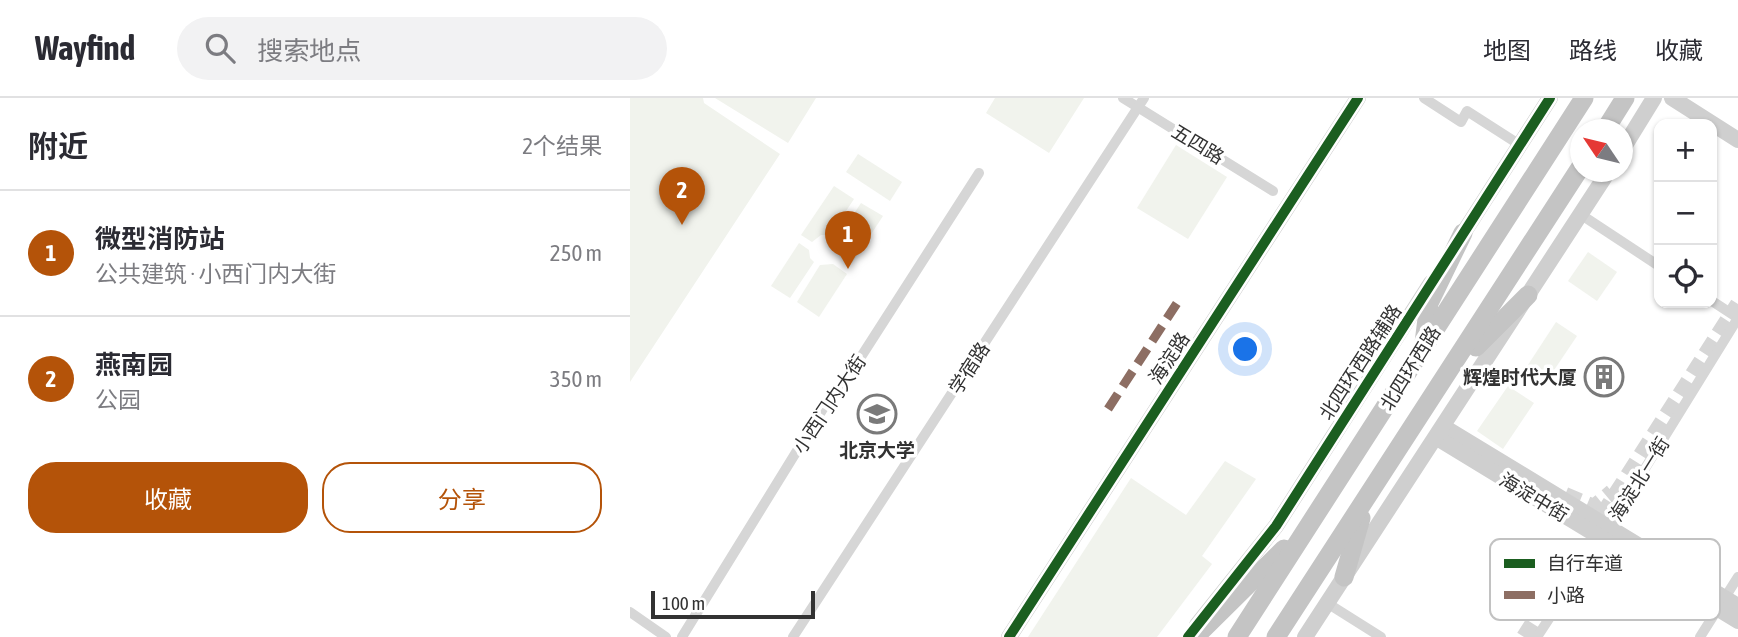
<!DOCTYPE html>
<html lang="zh">
<meta charset="utf-8">
<style>
:root{--surface:#fff;--page:#f2f2f3;--text:#2b2b33;--muted:#7c7c81;--line:#e1e1e2;--accent:#b45309}
body{margin:0;font-family:"Asap Condensed","Noto Sans SC",sans-serif;background:var(--page);color:var(--text)}
.controls{position:absolute;right:21px;top:21px;display:grid;overflow:hidden;border-radius:14px;box-shadow:0 2px 5px #0004}
.controls button{width:63px;height:63px;display:grid;place-items:center;padding:0;border:0;border-bottom:2px solid var(--line);background:var(--surface);color:var(--text);font:35px sans-serif}
.compass{position:absolute;left:940px;top:21px;width:63px;height:63px;border-radius:50%;background:var(--surface);box-shadow:0 2px 5px #0004;rotate:305deg}
.scale{position:absolute;left:21px;bottom:18px;width:164px;box-sizing:border-box;padding-left:7px;border:4px solid #323232;border-top:0;font-size:19px;line-height:24px;white-space:nowrap;color:#323232;-webkit-text-stroke:5px #fff;paint-order:stroke}
.you{position:absolute;left:616px;top:252px;width:24px;height:24px;margin:-18px;border:5px solid #fff;border-radius:50%;background:#1a73e8;box-shadow:0 0 0 10px #1a73e833}
.badge{display:grid;place-items:center;width:46px;height:46px;border-radius:50%;background:var(--accent);color:#fff;font-size:23px;font-weight:700}
.pin{position:absolute;translate:-50% -58px;filter:drop-shadow(0 2px 4px #0008)}
.pin::after{content:'';position:absolute;top:37px;width:24px;height:21px;background:inherit;clip-path:polygon(0 0,100% 0,50% 100%)}
.list{margin:0;padding:0;list-style:none}
h2{display:flex;justify-content:space-between;align-items:center;height:91px;margin:0;padding:0 28px;font-size:30px}
h2 small{font-size:23px;font-weight:400;color:var(--muted)}
.list li{display:grid;grid-template-columns:46px 1fr auto;gap:21px;align-items:center;box-sizing:border-box;height:126px;padding:0 28px;border-top:2px solid var(--line)}
.list b{display:block;font-size:26px;white-space:nowrap}
.list p{margin:0;font-size:23px;white-space:nowrap;color:var(--muted)}
.list em{font-size:23px;font-style:normal;color:var(--muted)}
.actions{display:flex;gap:14px;padding:21px 28px}
.actions a{flex:1;padding:16px 0;border:2px solid var(--accent);border-radius:28px;text-align:center;font-size:24px;color:var(--accent)}
.actions .main{background:var(--accent);color:#fff}
.icon{flex:none;width:38px;height:38px;fill:none;stroke:currentColor;stroke-width:2;stroke-linecap:round;stroke-linejoin:round}
.map{position:relative;flex:none;width:1108px;height:539px;overflow:hidden}
header{display:flex;align-items:center;gap:42px;box-sizing:border-box;height:98px;padding:0 35px;background:var(--surface);border-bottom:2px solid var(--line)}
header strong{font-size:33px}
nav{display:flex;gap:38px;margin-inline-start:auto;font-size:24px}
.search{width:490px;height:63px;background:var(--page);display:flex;align-items:center;gap:18px;box-sizing:border-box;padding:0 24px;border-radius:38px;color:var(--muted);font-size:26px}
main{display:flex}
aside{flex:1;background:var(--surface)}
.map>svg:first-child{display:block}
.green{fill:#f1f3ed}
.lines{fill:none;stroke-linecap:round;stroke-linejoin:round}
.secondary-tunnel{stroke:#d6d6d6;stroke-width:16;stroke-dasharray:16 8;stroke-linecap:butt}
.street{stroke:#d6d6d6;stroke-width:10}
.secondary{stroke:#cfcfcf;stroke-width:16}
.highway{stroke:#c4c4c4;stroke-width:19}
.quiet{stroke:#8d6e63;stroke-width:9;stroke-dasharray:18 9;stroke-linecap:butt}
.cycleway-casing{stroke:#fff;stroke-width:15}
.cycleway{stroke:#1b5e20;stroke-width:10}
.labels{text-anchor:middle;dominant-baseline:central;stroke-width:7;stroke-linejoin:round;paint-order:stroke}
.street-label{font-size:19px;fill:#323232;stroke:#fff}
.poi-label{font-size:19px;font-weight:bold;fill:#323232;stroke:#fff;text-anchor:end}
.key{fill:#fff;stroke:#c2c2c2;stroke-width:2}
.key-label{font-size:19px;fill:#323232}
</style>
<header>
<strong>Wayfind</strong>
<div class="search"><svg class="icon" aria-label="search" viewBox="0 0 24 24"><circle cx="10" cy="10" r="6"/><path d="M15 15l6 6"/></svg>搜索地点</div>
<nav><a>地图</a><a>路线</a><a>收藏</a></nav>
</header>
<main>
<aside>
<h2>附近<small>2个结果</small></h2>
<ul class="list">
<li><span class="badge">1</span><div><b>微型消防站</b><p>公共建筑 · 小西门内大街</p></div><em>250 m</em></li>
<li><span class="badge">2</span><div><b>燕南园</b><p>公园</p></div><em>350 m</em></li>
</ul>
<div class="actions"><a class="main">收藏</a><a>分享</a></div>
</aside>
<div class="map">
<svg width="1108" height="539" viewBox="0 0 1108 539">
<rect width="100%" height="100%" fill="#fff"/>
<g class="green">
<path d="M0,0H73L74,5L150,56L0,284Z"/>
<path d="M85,0H186L158,45Z"/>
<path d="M365,0H454L419,55L356,15Z"/>
<path d="M546,47L597,79L558,141L507,110Z"/>
<path d="M228,56L272,84L260,103L216,74Z"/>
<path d="M204,88L224,101L200,137H191L182,144L171,137Z"/>
<path d="M231,105L253,118L222,165L209,158L207,141Z"/>
<path d="M169,145L179,152L180,160L184,164L160,200L141,188Z"/>
<path d="M958,154L987,174L967,203L938,183Z"/>
<path d="M203,166L217,176L189,219L167,204L190,167Z"/>
<path d="M926,224L947,238L914,287L894,273Z"/>
<path d="M878,288L904,305L873,351L847,333Z"/>
<path d="M595,363L626,381L572,458L582,466L527,539H398L501,380L556,417Z"/>
</g>
<g class="lines">
<g class="secondary-tunnel">
<path d="M935,397L964,409L982,394"/>
<path d="M894,539L1108,206"/>
</g>
<g class="street">
<path d="M493,0L643,93"/>
<path d="M794,0L831,24L837,13L890,47"/>
<path d="M950,116L1029,168"/>
<path d="M1082,203L1108,220"/>
<path d="M697,505L751,539"/>
<path d="M0,514L36,539"/>
<path d="M52,539L194,309L202,304L349,75"/>
<path d="M163,539L514,0"/>
<path d="M907,539L972,440L1108,220"/>
<path d="M1070,539L1108,479"/>
</g>
<g class="secondary">
<path d="M1042,0L1108,42"/>
<path d="M992,52L1024,0"/>
<path d="M827,145L920,0"/>
<path d="M814,329L1108,508"/>
<path d="M807,340L1108,523"/>
<path d="M567,527L646,428L801,185"/>
<path d="M379,539L728,0"/>
<path d="M675,539L978,74"/>
</g>
<g class="highway">
<path d="M975,32L995,0"/>
<path d="M794,245L799,205L833,135"/>
<path d="M846,249L898,197"/>
<path d="M714,479L731,420"/>
<path d="M565,539L654,451"/>
<path d="M607,539L954,0"/>
<path d="M646,539L950,70"/>
</g>
<path class="quiet" d="M478,311L549,202"/>
<defs>
<g id="cycleway">
<path d="M379,539L728,0"/>
<path d="M558,539L646,428L920,0"/>
</g>
</defs>
<use href="#cycleway" class="cycleway-casing"/>
<use href="#cycleway" class="cycleway"/>
</g>
<defs>
<symbol id="building-ring" viewBox="-11 -11 22 22"><circle r="9.5" fill="#fff" stroke="#7a7a7a" stroke-width="1.5"/><path d="M-4-6H4V6H1V3H-1V6H-4ZM-2.5-4.3h1.7v1.8h-1.7ZM.8-4.3h1.7v1.8H.8ZM-2.5-1h1.7V.8h-1.7ZM.8-1h1.7V.8H.8Z" fill="#7a7a7a"/></symbol>
<symbol id="university-ring" viewBox="-11 -11 22 22"><circle r="9.5" fill="#fff" stroke="#7a7a7a" stroke-width="1.5"/><path d="M0-5L7-2L0 1L-7-2ZM-4 1L0 2.5L4 1V4Q0 6-4 4Z" fill="#7a7a7a"/></symbol>
</defs>
<g fill-rule="evenodd">
<use href="#building-ring" x="952" y="257" width="44" height="44"/>
<use href="#university-ring" x="225" y="294" width="44" height="44"/>
</g>
<g class="labels">
<g class="street-label">
<text transform="translate(568 46) rotate(31)">五四路</text>
<text transform="translate(539 260) rotate(-57)">海淀路</text>
<text transform="translate(730 264) rotate(-57)">北四环西路辅路</text>
<text transform="translate(339 270) rotate(-57)">学宿路</text>
<text transform="translate(780 270) rotate(-58)">北四环西路</text>
<text transform="translate(199 306) rotate(-56)">小西门内大街</text>
<text transform="translate(1009 381) rotate(-58)">海淀北一街</text>
<text transform="translate(904 399) rotate(31)">海淀中街</text>
</g>
<g class="poi-label">
<text x="947" y="279">辉煌时代大厦</text>
<text x="247" y="352" text-anchor="middle">北京大学</text>
</g>
</g>
<rect x="860" y="441" width="230" height="81" rx="10" class="key"/>
<rect x="874" y="461" width="31" height="9" fill="#1b5e20"/>
<rect x="874" y="493" width="31" height="8" fill="#8d6e63"/>
<g class="key-label">
<text x="917" y="472">自行车道</text>
<text x="917" y="504">小路</text>
</g>
</svg>
<div class="controls">
<button>+</button>
<button>−</button>
<button><svg class="icon" aria-label="locate" viewBox="0 0 24 24"><circle cx="12" cy="12" r="6"/><path d="M12 2v4M12 18v4M2 12h4M18 12h4"/></svg></button>
</div>
<svg class="compass" viewBox="-18 -18 36 36"><path d="M0-13l5 13h-10z" fill="#e53935"/><path d="M0 13l5-13h-10z" fill="#7c7c81"/></svg>
<div class="scale">100 m</div>
<div class="you"></div>
<div class="pin badge" style="left:218px;top:171px">1</div>
<div class="pin badge" style="left:52px;top:127px">2</div>
</div>
</main>
